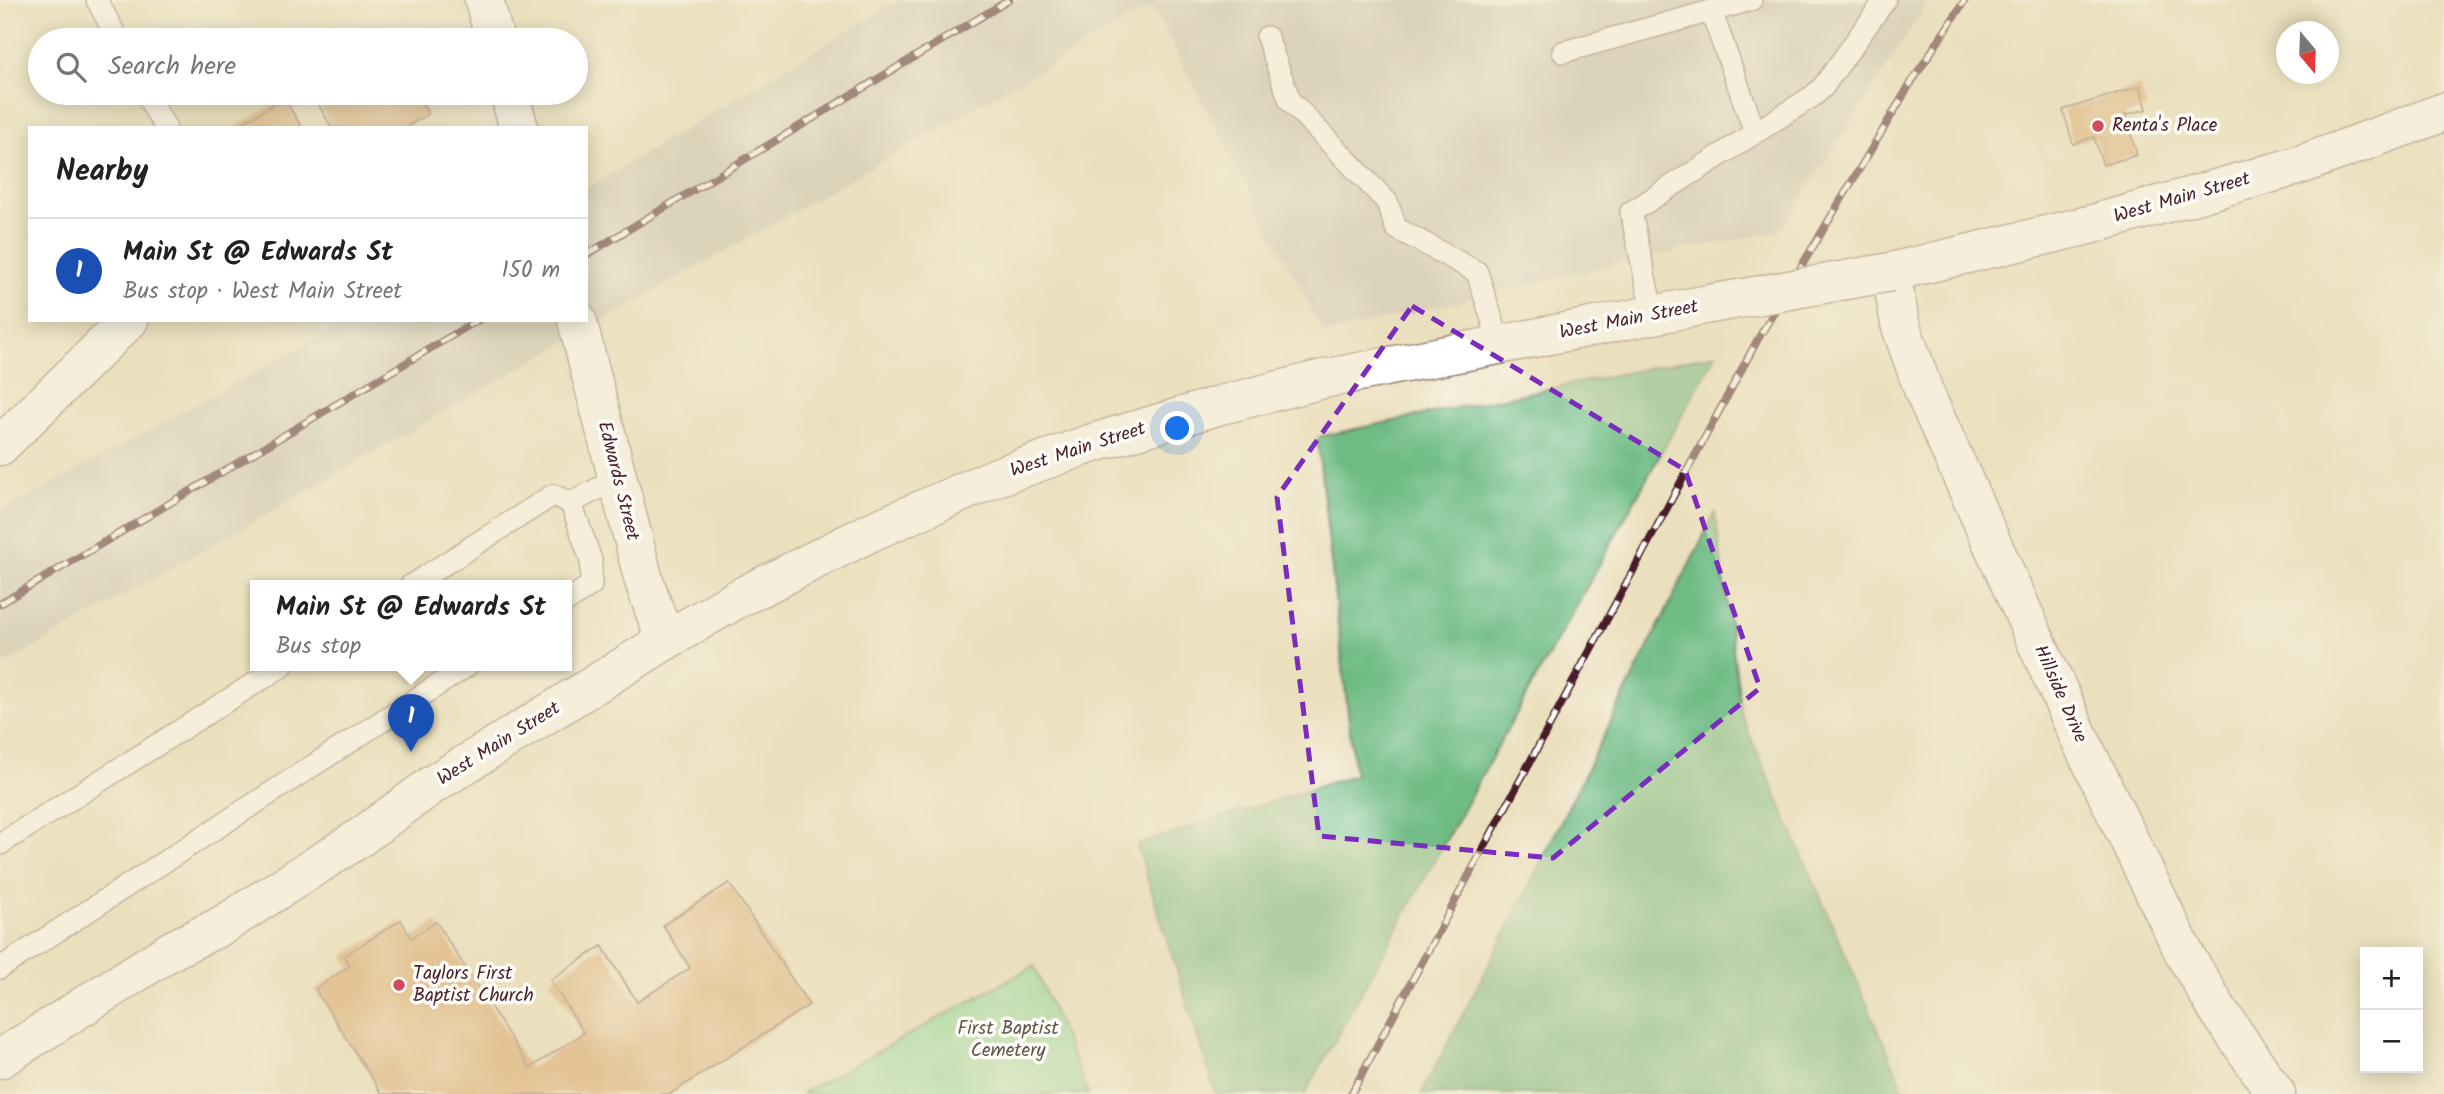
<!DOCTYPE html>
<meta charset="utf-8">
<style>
:root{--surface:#fff;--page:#f6f6f6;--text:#222;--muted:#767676;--line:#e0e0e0;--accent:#0b8043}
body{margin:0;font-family:Kalam,sans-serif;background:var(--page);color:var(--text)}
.controls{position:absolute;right:21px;bottom:21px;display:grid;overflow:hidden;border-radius:0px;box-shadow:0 4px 18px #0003}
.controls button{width:63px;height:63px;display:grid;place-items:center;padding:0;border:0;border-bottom:2px solid var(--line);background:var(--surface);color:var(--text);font:35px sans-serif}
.compass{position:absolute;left:2276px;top:21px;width:63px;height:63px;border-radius:50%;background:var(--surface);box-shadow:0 4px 18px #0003;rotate:161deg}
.you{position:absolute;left:1178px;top:429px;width:24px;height:24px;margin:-18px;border:5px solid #fff;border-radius:50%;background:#1a73e8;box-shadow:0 0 0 10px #1a73e833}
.badge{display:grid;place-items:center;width:46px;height:46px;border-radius:50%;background:var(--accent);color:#fff;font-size:23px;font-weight:700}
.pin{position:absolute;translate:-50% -58px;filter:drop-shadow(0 2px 4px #0008)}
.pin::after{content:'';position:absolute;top:37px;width:24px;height:21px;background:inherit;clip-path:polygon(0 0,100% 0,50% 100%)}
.popup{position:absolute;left:250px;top:580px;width:322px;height:91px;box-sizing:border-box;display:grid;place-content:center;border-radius:0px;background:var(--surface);filter:drop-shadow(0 2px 5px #0005);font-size:23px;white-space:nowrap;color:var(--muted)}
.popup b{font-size:26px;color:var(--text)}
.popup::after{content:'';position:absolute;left:50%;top:100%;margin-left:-14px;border:14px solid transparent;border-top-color:var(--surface)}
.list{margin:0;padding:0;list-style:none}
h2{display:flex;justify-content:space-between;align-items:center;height:91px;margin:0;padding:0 28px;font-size:30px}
h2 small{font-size:23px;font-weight:400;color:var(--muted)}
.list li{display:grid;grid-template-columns:46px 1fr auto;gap:21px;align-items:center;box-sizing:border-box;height:105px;padding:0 28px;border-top:2px solid var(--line)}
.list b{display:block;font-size:26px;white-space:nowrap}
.list p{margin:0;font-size:23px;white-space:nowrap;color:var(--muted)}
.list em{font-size:23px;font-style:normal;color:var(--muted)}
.icon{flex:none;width:38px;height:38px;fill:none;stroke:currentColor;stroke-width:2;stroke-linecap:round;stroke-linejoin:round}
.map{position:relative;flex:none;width:2444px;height:1094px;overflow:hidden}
.search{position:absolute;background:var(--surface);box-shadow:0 4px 18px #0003;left:28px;top:28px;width:560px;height:77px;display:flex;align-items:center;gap:18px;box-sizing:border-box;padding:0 24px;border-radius:38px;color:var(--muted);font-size:26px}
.panel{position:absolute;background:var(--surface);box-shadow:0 4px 18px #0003;left:28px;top:126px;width:560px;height:196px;border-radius:0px}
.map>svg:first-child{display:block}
.industrial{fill:#cac3b8}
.green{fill:#88db9c;stroke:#697d64;stroke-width:2}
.forest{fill:#6ebb84;stroke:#5c6d58;stroke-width:2}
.building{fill:#dca265}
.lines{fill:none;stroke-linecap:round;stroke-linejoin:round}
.service-casing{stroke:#9a8074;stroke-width:24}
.minor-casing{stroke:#9a8074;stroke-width:41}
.tertiary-casing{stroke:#9a8074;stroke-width:41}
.service{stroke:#fff;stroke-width:21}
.minor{stroke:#fff;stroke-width:38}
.tertiary{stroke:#fff;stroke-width:38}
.rail-casing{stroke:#4a1f2b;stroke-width:8}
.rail{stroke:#fdfcf7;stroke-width:5;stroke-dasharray:16;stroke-linecap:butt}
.tertiary-bridge-casing{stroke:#9a8074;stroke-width:41;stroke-linecap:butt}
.tertiary-bridge{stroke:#fff;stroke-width:38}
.marked{fill:none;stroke:#7b2cbf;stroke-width:5;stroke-dasharray:14 9;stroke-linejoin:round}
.poi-dot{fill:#d1495b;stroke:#fdfcf7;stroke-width:2.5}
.labels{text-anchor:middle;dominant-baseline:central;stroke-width:7;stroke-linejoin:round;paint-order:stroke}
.poi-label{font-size:19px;fill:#4a1f2b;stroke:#fdfcf7;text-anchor:start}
.street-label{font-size:19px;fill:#4a1f2b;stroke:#fdfcf7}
.park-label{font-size:19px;fill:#5d574d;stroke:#fdfcf7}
</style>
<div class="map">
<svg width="2444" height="1094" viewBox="0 0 2444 1094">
<rect width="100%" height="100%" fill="#fdfcf7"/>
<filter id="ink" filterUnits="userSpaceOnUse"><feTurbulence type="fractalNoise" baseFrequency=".0143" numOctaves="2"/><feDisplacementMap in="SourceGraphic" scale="14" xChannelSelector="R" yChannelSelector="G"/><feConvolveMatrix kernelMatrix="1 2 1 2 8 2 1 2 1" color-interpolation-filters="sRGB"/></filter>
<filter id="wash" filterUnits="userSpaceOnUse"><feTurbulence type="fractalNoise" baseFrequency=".00686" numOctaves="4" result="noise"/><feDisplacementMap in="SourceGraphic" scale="28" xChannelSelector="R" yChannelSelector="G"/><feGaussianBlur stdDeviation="1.57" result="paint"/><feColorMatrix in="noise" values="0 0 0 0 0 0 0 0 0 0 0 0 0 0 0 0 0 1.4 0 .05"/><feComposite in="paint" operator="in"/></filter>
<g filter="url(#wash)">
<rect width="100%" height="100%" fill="#ebe0bd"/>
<path class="industrial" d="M898,0H1930L1780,231L1641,258L1324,334L1152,6L0,667V513L349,320H586V189Z"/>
<path class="green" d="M1034,966L1088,1094H801Z"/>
<g class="forest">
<path d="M1716,354L1305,1094H1216L1137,845L1355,775L1317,437Z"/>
<path d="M1715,513L1742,717L1906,1094H1421L1504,936Z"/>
</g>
<g id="blocks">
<g class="building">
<path d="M2140,86L2147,109L2125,115L2137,155L2103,165L2094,137L2073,144L2063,110Z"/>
<path d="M333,93H415L428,114L404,128H332L317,102Z"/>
<path d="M284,98L302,128H234Z"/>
<path d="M729,883L809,1005L670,1094H382L315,989L350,966L344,956L401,920L411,938L436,922L530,1068L584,1033L550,980L602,946L637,1002L690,968L663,925Z"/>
</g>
</g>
</g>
<g filter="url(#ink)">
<use href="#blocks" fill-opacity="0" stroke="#9a8074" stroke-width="2"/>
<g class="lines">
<defs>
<g id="service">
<path d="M97,0L118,40"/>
<path d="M1711,11L1755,132"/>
<path d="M1267,37L1290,101L1387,202L1396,228L1477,272L1500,345"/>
<path d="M1563,52L1751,0"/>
<path d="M145,93L166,128"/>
<path d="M1653,315L1631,212L1813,96L1823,87L1885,0"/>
<path d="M571,503L618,478"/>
<path d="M410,586L553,495L571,503L591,560V585L567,601"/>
<path d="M0,844L282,666"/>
<path d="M0,968L467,666"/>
</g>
<g id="minor">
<path d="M484,0L495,40"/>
<path d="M509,93L519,128"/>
<path d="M1891,272L1900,324L1924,392L2080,739L2184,953L2216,1007L2276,1094"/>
<path d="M577,320L644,581L665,641"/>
<path d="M0,446L129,320"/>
</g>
<g id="tertiary">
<path d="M1891,272L2093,224L2300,165L2444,112"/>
<path d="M0,1059L172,950L223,925L358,839L432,785L665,641L737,599L873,531L997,477L1093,443L1217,406L1323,379L1704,305"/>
</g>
</defs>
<use href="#service" class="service-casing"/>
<use href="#minor" class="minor-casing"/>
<use href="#tertiary" class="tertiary-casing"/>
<use href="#service" class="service"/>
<use href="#minor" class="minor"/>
<use href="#tertiary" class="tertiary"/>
<defs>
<g id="rail">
<path d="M586,255L1009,0"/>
<path d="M0,604L478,320"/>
<path d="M1351,1094L1758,339L1909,86L1965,0"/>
</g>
</defs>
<use href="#rail" class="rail-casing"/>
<use href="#rail" class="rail"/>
<defs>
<path id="tertiary-bridge" d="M1704,305L1891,272"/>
</defs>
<use href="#tertiary-bridge" class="tertiary-bridge-casing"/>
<use href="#tertiary-bridge" class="tertiary-bridge"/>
</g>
</g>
<path d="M0 0H2444V1094H0ZM1412,306L1685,470L1760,688L1553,858L1319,836L1277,497Z" fill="#ebe0bd" fill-opacity=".55" fill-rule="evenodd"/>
<path class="marked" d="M1412,306L1685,470L1760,688L1553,858L1319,836L1277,497Z"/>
<g class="poi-dot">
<circle cx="2098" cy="126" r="7"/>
<circle cx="399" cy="985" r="7"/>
</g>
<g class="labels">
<g class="poi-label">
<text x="2112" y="126">Renta's Place</text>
<text x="413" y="974">Taylors First<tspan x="413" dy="22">Baptist Church</tspan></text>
</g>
<g class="street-label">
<text transform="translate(2182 198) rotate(-16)">West Main Street</text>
<text transform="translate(1629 320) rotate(-11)">West Main Street</text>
<text transform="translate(1078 450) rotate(-18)">West Main Street</text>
<text transform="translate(618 481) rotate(76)">Edwards Street</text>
<text transform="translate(2060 694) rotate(66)">Hillside Drive</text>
<text transform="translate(499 744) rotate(-32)">West Main Street</text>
</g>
<g class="park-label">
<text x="1008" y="1029">First Baptist<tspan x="1008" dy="22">Cemetery</tspan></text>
</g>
</g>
</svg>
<div class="controls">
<button>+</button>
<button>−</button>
</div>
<svg class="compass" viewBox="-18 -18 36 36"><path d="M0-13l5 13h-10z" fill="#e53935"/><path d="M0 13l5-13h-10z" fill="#767676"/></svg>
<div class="you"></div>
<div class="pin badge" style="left:411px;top:752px;background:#1a4fb4">1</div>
<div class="popup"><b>Main St @ Edwards St</b>Bus stop</div>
<div class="search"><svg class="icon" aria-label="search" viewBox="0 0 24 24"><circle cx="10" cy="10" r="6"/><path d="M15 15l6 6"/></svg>Search here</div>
<section class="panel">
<h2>Nearby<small></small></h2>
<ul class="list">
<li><span class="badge" style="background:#1a4fb4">1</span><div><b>Main St @ Edwards St</b><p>Bus stop · West Main Street</p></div><em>150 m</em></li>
</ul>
</section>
</div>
